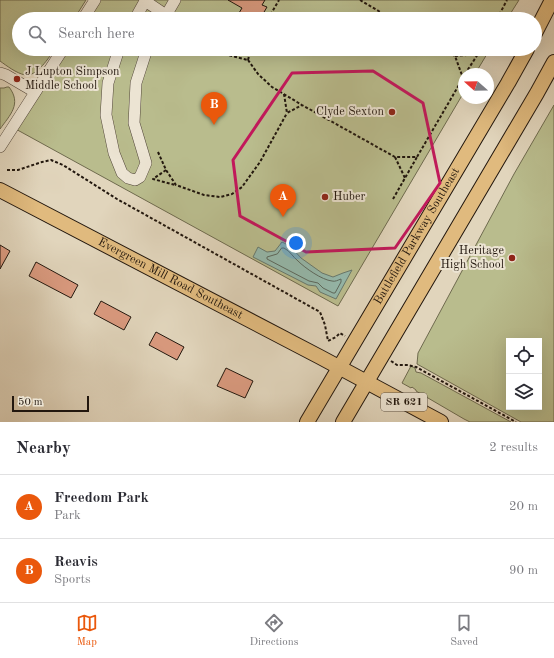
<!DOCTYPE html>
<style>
:root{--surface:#fff;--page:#f2f2f3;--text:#2b2b33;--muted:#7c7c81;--line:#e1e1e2;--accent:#ea580c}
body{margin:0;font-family:"Old Standard TT",serif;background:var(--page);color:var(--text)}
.controls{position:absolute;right:12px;bottom:12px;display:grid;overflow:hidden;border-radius:0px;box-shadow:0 4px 16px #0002}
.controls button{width:36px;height:36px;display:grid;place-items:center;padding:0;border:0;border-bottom:1px solid var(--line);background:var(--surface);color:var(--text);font:20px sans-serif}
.compass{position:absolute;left:458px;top:68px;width:36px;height:36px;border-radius:50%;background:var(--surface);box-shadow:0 4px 16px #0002;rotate:290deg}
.scale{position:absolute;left:12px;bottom:10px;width:77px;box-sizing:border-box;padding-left:4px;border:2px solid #22170e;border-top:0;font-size:11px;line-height:14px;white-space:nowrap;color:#22170e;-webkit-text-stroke:3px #ece4d3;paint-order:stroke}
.you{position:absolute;left:296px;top:243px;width:14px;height:14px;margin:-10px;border:3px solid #fff;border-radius:50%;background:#1a73e8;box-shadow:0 0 0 6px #1a73e833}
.badge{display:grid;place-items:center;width:26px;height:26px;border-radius:50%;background:var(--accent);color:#fff;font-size:13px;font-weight:700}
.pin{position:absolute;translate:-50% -33px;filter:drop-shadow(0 1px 2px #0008)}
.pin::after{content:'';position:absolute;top:21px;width:14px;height:12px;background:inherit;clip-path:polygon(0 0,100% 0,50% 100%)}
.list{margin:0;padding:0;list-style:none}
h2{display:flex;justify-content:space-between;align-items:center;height:52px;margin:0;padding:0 16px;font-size:17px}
h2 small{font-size:13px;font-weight:400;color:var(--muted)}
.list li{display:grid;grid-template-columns:26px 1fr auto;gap:12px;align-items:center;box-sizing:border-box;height:64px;padding:0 16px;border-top:1px solid var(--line)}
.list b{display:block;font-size:15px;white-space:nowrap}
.list p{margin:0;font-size:13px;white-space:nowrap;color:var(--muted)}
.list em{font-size:13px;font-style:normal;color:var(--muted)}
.icon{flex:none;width:22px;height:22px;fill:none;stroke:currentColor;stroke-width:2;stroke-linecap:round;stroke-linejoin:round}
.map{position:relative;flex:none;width:554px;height:422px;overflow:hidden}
.search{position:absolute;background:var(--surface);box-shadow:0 4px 16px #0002;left:12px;right:12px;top:12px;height:44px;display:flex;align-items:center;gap:10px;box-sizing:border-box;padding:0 14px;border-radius:22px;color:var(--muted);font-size:15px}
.sheet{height:180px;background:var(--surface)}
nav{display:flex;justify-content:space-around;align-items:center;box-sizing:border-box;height:56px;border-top:1px solid var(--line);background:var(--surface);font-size:11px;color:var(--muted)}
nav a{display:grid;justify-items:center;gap:2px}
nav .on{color:var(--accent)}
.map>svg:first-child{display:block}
.green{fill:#b9bc8d;stroke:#6e6a4e;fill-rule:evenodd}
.water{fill:#95b9ac;stroke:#67786d}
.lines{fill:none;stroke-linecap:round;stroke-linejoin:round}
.shore{stroke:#5c685d;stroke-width:1}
.building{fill:#da9a7f;stroke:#22170e}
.minor-casing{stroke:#52463a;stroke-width:12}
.major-casing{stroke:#22170e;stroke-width:16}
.path{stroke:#22170e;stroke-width:2;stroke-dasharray:3 2;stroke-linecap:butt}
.minor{stroke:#ece4d3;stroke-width:11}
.major{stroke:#e0ba7e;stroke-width:14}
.marked{fill:none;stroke:#c2185b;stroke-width:3;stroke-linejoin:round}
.poi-dot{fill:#8f2418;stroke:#ece4d3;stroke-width:1.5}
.labels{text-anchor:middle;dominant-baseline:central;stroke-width:4;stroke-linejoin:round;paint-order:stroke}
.shield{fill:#ece4d3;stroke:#5f5449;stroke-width:1}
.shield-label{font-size:11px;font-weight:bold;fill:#22170e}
.poi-label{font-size:12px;fill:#22170e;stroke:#ece4d3;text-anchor:start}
.street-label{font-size:12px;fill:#22170e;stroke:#ece4d3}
</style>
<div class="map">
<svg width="554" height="422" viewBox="0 0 554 422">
<rect width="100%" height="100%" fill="#e1d5bc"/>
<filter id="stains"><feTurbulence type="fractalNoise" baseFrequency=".005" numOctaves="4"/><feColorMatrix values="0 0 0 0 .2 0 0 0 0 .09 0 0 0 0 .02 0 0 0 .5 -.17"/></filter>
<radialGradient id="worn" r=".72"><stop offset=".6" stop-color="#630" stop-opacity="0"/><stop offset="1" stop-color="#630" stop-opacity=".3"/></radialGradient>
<g class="green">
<path d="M0,0H86L74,19H19V49H55C49,57 37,77 25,75C16,73 7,66 0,61Z"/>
<path d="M95,0H519L507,19H83Z"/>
<path d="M63,49H490L475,74H464V92L338,306L12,127Z"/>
<path d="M7,87H9C22,104 10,115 0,129V88H4Z"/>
<path d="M554,105V422H521L417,364L418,353L514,174ZM509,341H539V407H509Z"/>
<path d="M411,366L415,368L416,372L421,373L511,422H470L464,419L416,391V390L412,387L411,388L402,383Z"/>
</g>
<path class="water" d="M282,242L290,246L301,258L322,273L333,277L343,273L352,270L336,299L320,292L316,286L308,285L253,257L258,247L267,252L275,251Z"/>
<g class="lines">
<path class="shore" d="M282,248H284C290,251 293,257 298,261C305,268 322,280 332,281C335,282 338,280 341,279V282L335,293H333L323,288L318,283L309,281L267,259V257L277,254Z"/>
</g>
<g class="building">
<path d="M228,0H265L262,5L267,7L260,19H245L244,17L239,13L242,8Z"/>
<path d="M0,245L10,251L0,269Z"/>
<path d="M36,262L78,285L71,298L29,276Z"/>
<path d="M101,301L131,317L124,330L94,314Z"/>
<path d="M156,332L184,347L177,360L149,345Z"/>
<path d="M226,368L253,381L245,398L217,386Z"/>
</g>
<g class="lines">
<defs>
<g id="minor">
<path d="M83,19L95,0"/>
<path d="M135,19L145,1L166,15"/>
<path d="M164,19L175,0"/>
<path d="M119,49L108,83L106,115L114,153L122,173L128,178L135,180L140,177L146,163L134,123L136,83L147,49"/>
<path d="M0,73L6,75L35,92"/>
<path d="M0,147L63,49"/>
</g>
<g id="major">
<path d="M535,33L552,0"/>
<path id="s1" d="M0,190L320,357L441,422"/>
<path id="s2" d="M307,422L508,83L527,49"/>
<path d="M343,422L537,93L554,62"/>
</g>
</defs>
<use href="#minor" class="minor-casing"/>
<use href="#major" class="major-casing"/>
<g class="path">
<path d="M360,0L392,19"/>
<path d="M268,19L279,0"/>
<path d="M497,19L507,0"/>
<path d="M205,49L248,60"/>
<path d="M455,56L478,54L480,49"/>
<path d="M248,60L258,74L272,87L302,105L395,157H417L463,78L455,56L443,49"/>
<path d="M248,60L251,49"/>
<path d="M465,74L478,54"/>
<path d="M284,94L287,113L302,105"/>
<path d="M158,152L166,170L176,185L204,195L220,197L232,194L242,187L260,162L287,113"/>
<path d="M395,157L405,178"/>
<path d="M7,170H18L42,162L51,160L63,165L117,199L320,312L325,325L328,341L336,337L340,333L345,336"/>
<path d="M166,170L153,179L175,185"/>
<path d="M393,199L417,157"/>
<path d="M391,361L397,365H408L416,367L516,422"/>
</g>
<use href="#minor" class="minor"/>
<use href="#major" class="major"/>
</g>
<path class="marked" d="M373,71L423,103L440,183L395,248L306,252L240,216L233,160L292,73Z"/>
<g class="poi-dot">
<circle cx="17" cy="79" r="4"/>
<circle cx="392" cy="112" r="4"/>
<circle cx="325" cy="197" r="4"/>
<circle cx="512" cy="258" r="4"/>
</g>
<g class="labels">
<rect class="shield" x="381" y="393" width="46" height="18" rx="3"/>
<g class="shield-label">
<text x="404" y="402">SR 621</text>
</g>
<g class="poi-label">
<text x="25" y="72">J Lupton Simpson<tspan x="25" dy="14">Middle School</tspan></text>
<text x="384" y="112" text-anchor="end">Clyde Sexton</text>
<text x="333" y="197">Huber</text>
<text x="504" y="251" text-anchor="end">Heritage<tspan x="504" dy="14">High School</tspan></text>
</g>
<g class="street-label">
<text stroke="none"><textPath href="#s2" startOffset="216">Battlefield Parkway Southeast</textPath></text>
<text stroke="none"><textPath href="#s1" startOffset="192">Evergreen Mill Road Southeast</textPath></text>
</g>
</g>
<rect width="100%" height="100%" filter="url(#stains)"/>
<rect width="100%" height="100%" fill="url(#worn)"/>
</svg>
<div class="controls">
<button><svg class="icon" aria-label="locate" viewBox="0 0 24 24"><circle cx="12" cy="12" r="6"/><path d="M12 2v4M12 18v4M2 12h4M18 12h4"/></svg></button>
<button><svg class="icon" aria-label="layers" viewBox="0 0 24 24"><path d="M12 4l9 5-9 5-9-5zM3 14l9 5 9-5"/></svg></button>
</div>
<svg class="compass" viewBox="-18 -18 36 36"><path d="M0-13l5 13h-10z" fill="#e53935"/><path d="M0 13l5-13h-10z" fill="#7c7c81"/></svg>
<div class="scale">50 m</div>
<div class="you"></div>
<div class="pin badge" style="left:283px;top:217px">A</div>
<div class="pin badge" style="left:214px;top:125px">B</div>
<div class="search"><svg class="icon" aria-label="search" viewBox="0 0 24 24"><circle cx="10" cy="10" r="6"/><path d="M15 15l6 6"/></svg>Search here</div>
</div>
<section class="sheet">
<h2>Nearby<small>2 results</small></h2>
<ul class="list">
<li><span class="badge">A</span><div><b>Freedom Park</b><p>Park</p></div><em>20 m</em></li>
<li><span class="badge">B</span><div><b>Reavis</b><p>Sports</p></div><em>90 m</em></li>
</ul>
</section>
<nav>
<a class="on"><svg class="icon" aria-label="map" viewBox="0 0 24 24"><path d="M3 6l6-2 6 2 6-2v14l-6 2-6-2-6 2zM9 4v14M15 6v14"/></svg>Map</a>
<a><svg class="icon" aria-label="directions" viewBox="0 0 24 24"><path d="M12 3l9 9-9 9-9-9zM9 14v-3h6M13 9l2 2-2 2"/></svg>Directions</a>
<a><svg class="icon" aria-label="saved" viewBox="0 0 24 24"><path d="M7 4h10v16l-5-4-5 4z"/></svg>Saved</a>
</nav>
